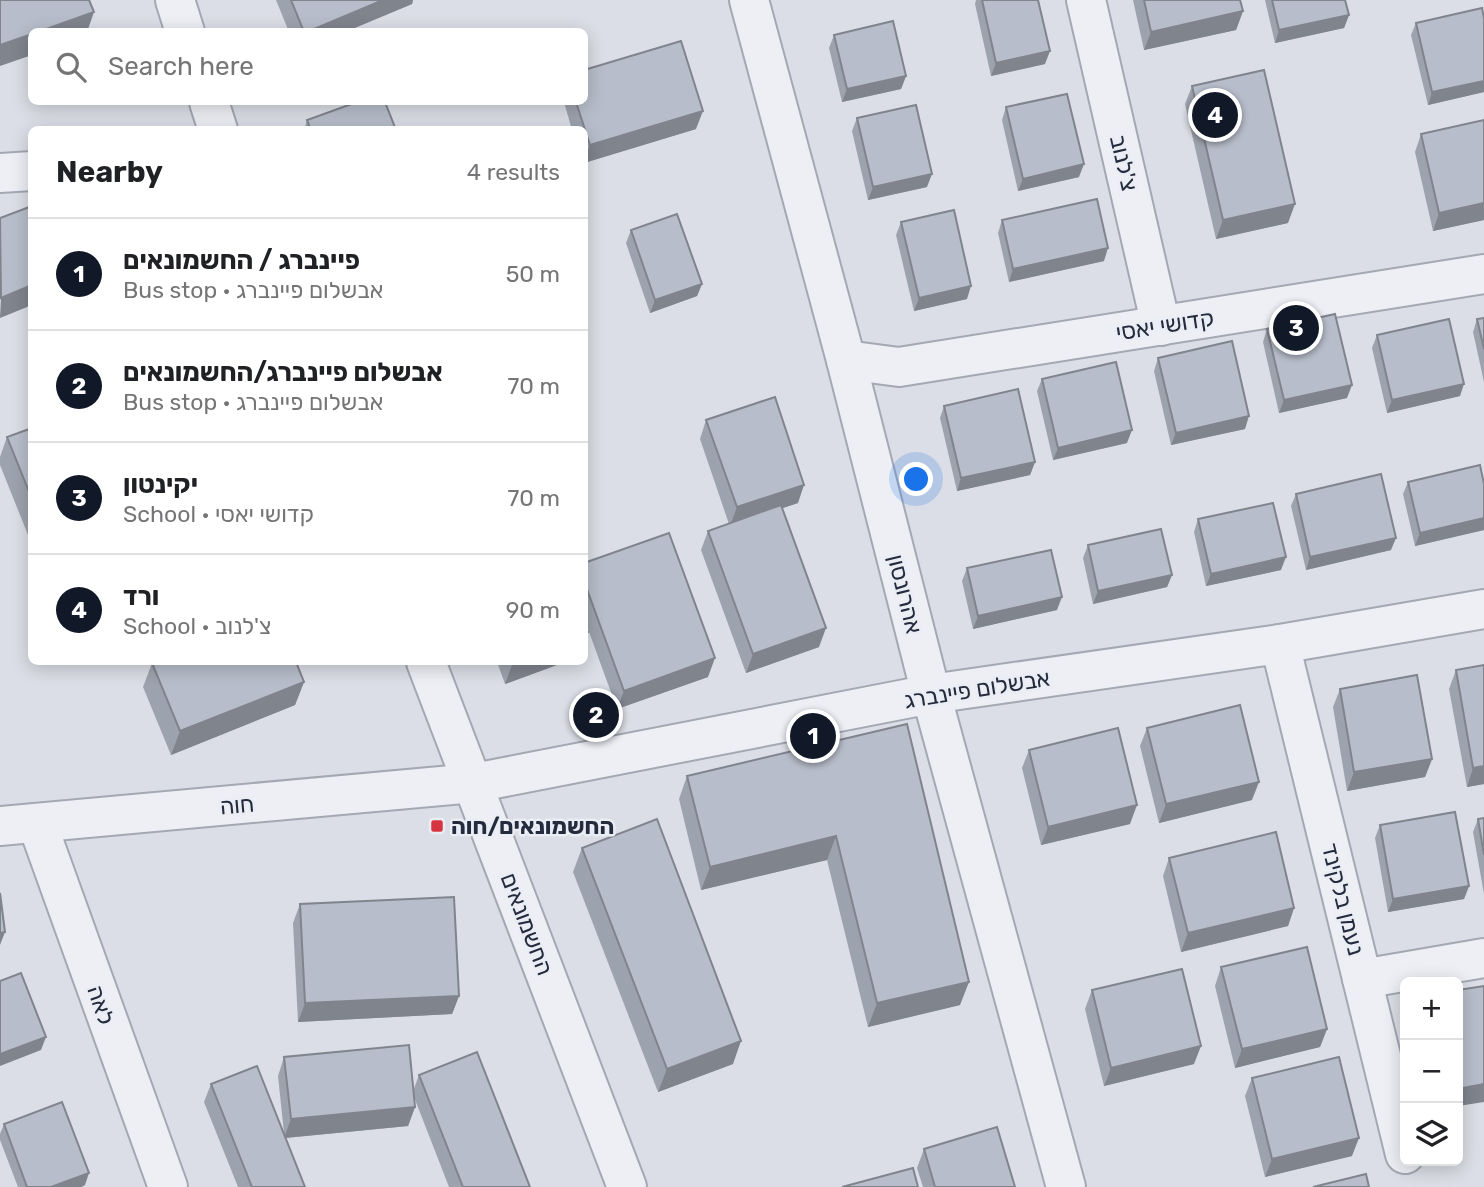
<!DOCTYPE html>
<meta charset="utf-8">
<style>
:root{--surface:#fff;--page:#f2f2f2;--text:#202124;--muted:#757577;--line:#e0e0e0;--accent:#111827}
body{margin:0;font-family:Rubik,Heebo,sans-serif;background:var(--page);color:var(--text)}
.controls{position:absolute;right:21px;bottom:21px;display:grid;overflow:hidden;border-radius:10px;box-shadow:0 4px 18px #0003}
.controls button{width:63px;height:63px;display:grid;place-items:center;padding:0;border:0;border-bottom:2px solid var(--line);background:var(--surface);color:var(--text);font:35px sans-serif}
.you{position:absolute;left:917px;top:480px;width:24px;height:24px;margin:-18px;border:5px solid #fff;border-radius:50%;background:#1a73e8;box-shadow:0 0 0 10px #1a73e833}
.badge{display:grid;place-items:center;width:46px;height:46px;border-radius:50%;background:var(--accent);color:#fff;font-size:23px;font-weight:700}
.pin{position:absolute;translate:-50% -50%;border:4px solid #fff;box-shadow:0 2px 7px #0006}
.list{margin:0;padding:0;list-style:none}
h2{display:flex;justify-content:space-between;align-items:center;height:91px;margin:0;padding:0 28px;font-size:30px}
h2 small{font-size:23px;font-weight:400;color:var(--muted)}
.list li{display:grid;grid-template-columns:46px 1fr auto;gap:21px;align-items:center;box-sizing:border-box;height:112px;padding:0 28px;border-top:2px solid var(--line)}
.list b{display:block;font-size:26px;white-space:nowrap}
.list p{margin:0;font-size:23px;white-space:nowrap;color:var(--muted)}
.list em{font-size:23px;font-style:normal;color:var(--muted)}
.icon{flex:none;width:38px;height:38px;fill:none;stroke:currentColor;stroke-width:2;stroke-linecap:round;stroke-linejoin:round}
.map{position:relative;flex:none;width:1484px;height:1187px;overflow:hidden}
.search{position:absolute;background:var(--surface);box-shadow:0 4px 18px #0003;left:28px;top:28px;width:560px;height:77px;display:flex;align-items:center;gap:18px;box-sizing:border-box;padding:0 24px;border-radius:10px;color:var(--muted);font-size:26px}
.panel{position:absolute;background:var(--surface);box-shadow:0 4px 18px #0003;left:28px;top:126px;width:560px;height:539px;border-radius:10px}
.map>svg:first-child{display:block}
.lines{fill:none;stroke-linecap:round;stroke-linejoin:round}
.minor-casing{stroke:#a4a8b3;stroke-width:42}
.minor{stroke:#edeff5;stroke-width:38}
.wall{fill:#9da3ae}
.shaded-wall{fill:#80848d}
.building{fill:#b7bdca;stroke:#80848d;stroke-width:2}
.poi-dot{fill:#d73442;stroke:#eaedf4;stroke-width:2.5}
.labels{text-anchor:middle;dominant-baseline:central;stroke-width:5;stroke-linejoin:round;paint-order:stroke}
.street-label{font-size:23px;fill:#242b3d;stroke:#eaedf4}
.poi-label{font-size:23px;font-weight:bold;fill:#242b3d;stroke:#eaedf4;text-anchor:start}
</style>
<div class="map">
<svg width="1484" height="1187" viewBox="0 0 1484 1187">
<rect width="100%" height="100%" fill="#dbdee6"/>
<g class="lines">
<defs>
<g id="minor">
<path d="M175,0L185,32"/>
<path d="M749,0L846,360L931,694L1066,1187"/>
<path d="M1086,0L1161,326"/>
<path d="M209,102L218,130"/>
<path d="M0,173L32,171"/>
<path d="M846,360L899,367L1484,274"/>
<path d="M1280,644L1405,1154"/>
<path d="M426,662L627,1187"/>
<path d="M37,823L168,1187"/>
<path d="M0,826L474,783L931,694L1280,644L1484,609"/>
<path d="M1362,979L1484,958"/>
</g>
</defs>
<use href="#minor" class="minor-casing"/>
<use href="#minor" class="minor"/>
</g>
<g class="wall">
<path d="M276,0H413L412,4L345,32H289Z"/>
<path d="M976,0H1038L1045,64L991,76L975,4Z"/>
<path d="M1133,0H1240L1243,11L1236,30L1144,50Z"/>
<path d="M1265,0H1345L1349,15L1344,28L1275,43Z"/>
<path d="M1484,18V92L1428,105L1411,35L1416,23Z"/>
<path d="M834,35L906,76L901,89L842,102L829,48Z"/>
<path d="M1192,86L1288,223L1216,239L1185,104Z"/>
<path d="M564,102H584L696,129L584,163V130H572Z"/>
<path d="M1006,107L1079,177L1018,191L1002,120Z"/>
<path d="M857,118L927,187L868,200L852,131Z"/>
<path d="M307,120L396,130H304Z"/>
<path d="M1484,120V220L1433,231L1415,152L1421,134Z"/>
<path d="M1002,220L1104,261L1009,282L998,233Z"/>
<path d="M901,222L967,299L914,311L896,235Z"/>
<path d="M631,230L702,284L697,296L650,313L626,243Z"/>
<path d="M1484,318V382L1473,332L1477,319Z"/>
<path d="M1267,329L1347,398L1279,413L1263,342Z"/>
<path d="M1377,335L1460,396L1387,413L1372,348Z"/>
<path d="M1158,358L1245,429L1171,445L1154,371Z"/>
<path d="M1042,379L1127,443L1053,460L1037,391Z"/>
<path d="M944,406L1035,462L1030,475L957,491L940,418Z"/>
<path d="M706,420L798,503L782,508L819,647L746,673L701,550L708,531L729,524L700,439Z"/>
<path d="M32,428V545L0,465V457L7,437Z"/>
<path d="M1408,482L1484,484V530L1415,546L1403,494Z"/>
<path d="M1296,494L1391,550L1306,570L1291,506Z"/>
<path d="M1198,519L1281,570L1206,586L1194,532Z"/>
<path d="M1088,545L1172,575L1167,587L1093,604L1083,558Z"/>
<path d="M584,563L708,677L617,709L584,618Z"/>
<path d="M967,568L1057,610L973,629L962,581Z"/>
<path d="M497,662H565L505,684Z"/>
<path d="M152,663L304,682L295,705L171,755L143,687Z"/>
<path d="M1456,670L1484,784L1467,787L1449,689Z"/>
<path d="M1340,689L1432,759L1425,777L1347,791L1333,707Z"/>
<path d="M907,724L960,1005L868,1027L827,860L701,890L679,799L687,776Z"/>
<path d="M1147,728L1252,800L1159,823L1140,746Z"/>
<path d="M1029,750L1130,824L1041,845L1022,768Z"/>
<path d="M1484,818V894L1473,832L1478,819Z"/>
<path d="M1380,825L1469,886L1464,899L1388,912L1375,838Z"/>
<path d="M582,848L733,1064L658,1092L573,872Z"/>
<path d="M1169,858L1294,908L1288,926L1181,952L1163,876Z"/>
<path d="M300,904L459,996L452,1014L298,1022L293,923Z"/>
<path d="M1221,967L1327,1029L1320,1047L1235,1068L1215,986Z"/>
<path d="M1092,990L1194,1064L1104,1086L1085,1009Z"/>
<path d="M284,1057L413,1091L419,1075L530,1187H449L414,1097L415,1107L408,1126L286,1138L305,1187H238L204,1102L211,1084L284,1133L278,1076Z"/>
<path d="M1252,1078L1352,1156L1265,1177L1245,1096Z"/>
<path d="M4,1124L85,1185L81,1187H18L0,1140V1134Z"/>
<path d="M924,1149L1015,1187H923L917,1168Z"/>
</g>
<g class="shaded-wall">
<path d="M383,0H413L412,4L345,32H307Z"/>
<path d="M1243,11L1236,30L1144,50L1151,32Z"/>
<path d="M94,12L87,32H38Z"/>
<path d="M1349,15L1344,28L1275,43L1279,30Z"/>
<path d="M32,34V55L0,66V45Z"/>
<path d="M1050,51L1045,64L991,76L996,63Z"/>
<path d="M906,76L901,89L842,102L847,89Z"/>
<path d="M1484,81V92L1428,105L1432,92Z"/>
<path d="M703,111L696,129L584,163V159L590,145Z"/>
<path d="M1084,164L1079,177L1018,191L1023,179Z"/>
<path d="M932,174L927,187L868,200L873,187Z"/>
<path d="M1484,203V220L1433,231L1439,213Z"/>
<path d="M1295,204L1288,223L1216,239L1223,220Z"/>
<path d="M1108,248L1104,261L1009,282L1013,269Z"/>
<path d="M702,284L697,296L650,313L655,300Z"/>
<path d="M32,285V305L0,318L1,298Z"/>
<path d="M971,286L967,299L914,311L919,298Z"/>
<path d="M1464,384L1460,396L1387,413L1392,400Z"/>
<path d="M1352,385L1347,398L1279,413L1284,400Z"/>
<path d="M1249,416L1245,429L1171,445L1176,433Z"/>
<path d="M1132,430L1127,443L1053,460L1058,448Z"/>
<path d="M1035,462L1030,475L957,491L961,478Z"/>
<path d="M804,485L798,503L730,526L737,507Z"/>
<path d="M1484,518V530L1415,546L1420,533Z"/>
<path d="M1396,538L1391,550L1306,570L1310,557Z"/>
<path d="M1286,557L1281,570L1206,586L1211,574Z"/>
<path d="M1172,575L1167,587L1093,604L1098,591Z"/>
<path d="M1062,597L1057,610L973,629L978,616Z"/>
<path d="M826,628L819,647L746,673L753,654Z"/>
<path d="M715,658L708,677L617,709L624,691Z"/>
<path d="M513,662H565L505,684Z"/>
<path d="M304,682L295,705L171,755L180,731Z"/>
<path d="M1432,759L1425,777L1347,791L1354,772Z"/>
<path d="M1484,766V784L1467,787L1473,768Z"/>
<path d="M1259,782L1252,800L1159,823L1166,804Z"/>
<path d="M1137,805L1130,824L1041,845L1048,827Z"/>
<path d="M836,836L827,860L701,890L710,867Z"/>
<path d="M1469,886L1464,899L1388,912L1393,899Z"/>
<path d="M1294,908L1288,926L1181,952L1188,933Z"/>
<path d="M5,932L0,945V933Z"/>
<path d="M969,982L960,1005L868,1027L877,1003Z"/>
<path d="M459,996L452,1014L298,1022L305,1003Z"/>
<path d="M1327,1029L1320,1047L1235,1068L1242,1049Z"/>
<path d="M46,1037L41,1050L0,1066V1054Z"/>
<path d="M741,1041L733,1064L658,1092L667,1069Z"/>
<path d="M1201,1046L1194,1064L1104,1086L1111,1068Z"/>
<path d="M1484,1084V1102L1458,1106V1089Z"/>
<path d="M415,1107L408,1126L284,1138L291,1119Z"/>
<path d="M1359,1138L1352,1156L1265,1177L1272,1159Z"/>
<path d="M89,1173L85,1185L81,1187H51Z"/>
</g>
<g class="building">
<path d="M0,0H89L94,12L38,32H32V34L0,45Z"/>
<path d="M291,0H383L307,32H304Z"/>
<path d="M982,0H1038L1050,51L996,63Z"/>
<path d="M1144,0H1240L1243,11L1151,32Z"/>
<path d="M1272,0H1345L1349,15L1279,30Z"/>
<path d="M1482,8L1484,18V81L1432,92L1416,23Z"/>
<path d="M893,21L906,76L847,89L834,35Z"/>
<path d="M681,41L703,111L590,145L576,102H584V70Z"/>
<path d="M1264,70L1295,204L1223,220L1192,86Z"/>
<path d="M1067,94L1084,164L1023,179L1006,107Z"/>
<path d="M357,102H385L396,130H311L307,120Z"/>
<path d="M916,105L932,174L873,187L857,118Z"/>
<path d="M1484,120V203L1439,213L1421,134Z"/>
<path d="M1097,199L1108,248L1013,269L1002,220Z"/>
<path d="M32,206V285L1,298L0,218Z"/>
<path d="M954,210L971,286L919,298L901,222Z"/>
<path d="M677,214L702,284L655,300L631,230Z"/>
<path d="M1335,314L1352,385L1284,400L1267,329Z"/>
<path d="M1484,318V349L1477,319Z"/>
<path d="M1449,319L1464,384L1392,400L1377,335Z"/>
<path d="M1232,341L1249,416L1176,433L1158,358Z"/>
<path d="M1116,362L1132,430L1058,448L1042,379Z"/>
<path d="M1018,389L1035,462L961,478L944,406Z"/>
<path d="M775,397L804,485L737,507L706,420Z"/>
<path d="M32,428V499L7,437Z"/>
<path d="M1480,465L1484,484V518L1420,533L1408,482Z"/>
<path d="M1381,474L1396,538L1310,557L1296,494Z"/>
<path d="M1273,503L1286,557L1211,574L1198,519Z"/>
<path d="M781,505L826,628L753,654L708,531Z"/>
<path d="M1161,529L1172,575L1098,591L1088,545Z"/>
<path d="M669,533L715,658L624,691L584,581V563Z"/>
<path d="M1051,550L1062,597L978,616L967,568Z"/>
<path d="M584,623L588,632L584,634Z"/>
<path d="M157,662H296L304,682L180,731L152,663Z"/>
<path d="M1484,665V766L1473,768L1456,670Z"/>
<path d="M1417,675L1432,759L1354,772L1340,689Z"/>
<path d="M1240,705L1259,782L1166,804L1147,728Z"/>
<path d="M907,724L969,982L877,1003L836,836L710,867L687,776Z"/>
<path d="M1118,728L1137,805L1048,827L1029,750Z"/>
<path d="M1455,812L1469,886L1393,899L1380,825Z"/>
<path d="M1484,818V855L1478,819Z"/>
<path d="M657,819L741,1041L667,1069L582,848Z"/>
<path d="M1276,832L1294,908L1188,933L1169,858Z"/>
<path d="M0,893L5,932L0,933Z"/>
<path d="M454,897L459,996L305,1003L300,904Z"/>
<path d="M1307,947L1327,1029L1242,1049L1221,967Z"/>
<path d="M1182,969L1201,1046L1111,1068L1092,990Z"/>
<path d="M21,973L46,1037L0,1054V981Z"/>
<path d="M1484,986V1084L1458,1089V990Z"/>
<path d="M409,1045L415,1107L291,1119L284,1057Z"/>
<path d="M477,1052L530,1187H463L419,1075Z"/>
<path d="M1339,1057L1359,1138L1272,1159L1252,1078Z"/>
<path d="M257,1066L305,1187H252L211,1084Z"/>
<path d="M62,1102L89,1173L51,1187H27L4,1124Z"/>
<path d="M997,1127L1015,1187H935L924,1149Z"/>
<path d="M913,1168L918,1187H842Z"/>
<path d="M1366,1174L1369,1187H1313Z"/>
</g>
<rect class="poi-dot" x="430" y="819" width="14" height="14" rx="3.5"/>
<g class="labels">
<g class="street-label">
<text transform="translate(1124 163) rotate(77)">צ'לנוב</text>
<text transform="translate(1165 325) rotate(-9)">קדושי יאסי</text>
<text transform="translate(905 594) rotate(76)">אהרונסון</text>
<text transform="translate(977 689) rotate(-9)">אבשלום פיינברג</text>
<text transform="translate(237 805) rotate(-5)">חוה</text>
<text transform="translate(1343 899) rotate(76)">נעמן בלקינד</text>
<text transform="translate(527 924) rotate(69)">החשמונאים</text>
<text transform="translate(101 1005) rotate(71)">לאה</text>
</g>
<g class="poi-label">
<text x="451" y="826">החשמונאים/חוה</text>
</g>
</g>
</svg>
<div class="controls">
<button>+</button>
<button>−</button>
<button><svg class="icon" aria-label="layers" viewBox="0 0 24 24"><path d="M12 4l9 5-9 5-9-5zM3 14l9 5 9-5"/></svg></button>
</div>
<div class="you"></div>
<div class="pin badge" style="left:813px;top:736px">1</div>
<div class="pin badge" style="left:596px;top:715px">2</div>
<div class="pin badge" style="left:1296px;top:328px">3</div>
<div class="pin badge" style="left:1215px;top:115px">4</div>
<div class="search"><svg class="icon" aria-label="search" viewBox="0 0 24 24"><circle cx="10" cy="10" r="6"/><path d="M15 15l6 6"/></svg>Search here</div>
<section class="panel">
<h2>Nearby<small>4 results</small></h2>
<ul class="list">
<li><span class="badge">1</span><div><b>פיינברג / החשמונאים</b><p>Bus stop · אבשלום פיינברג</p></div><em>50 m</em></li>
<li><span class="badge">2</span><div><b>אבשלום פיינברג/החשמונאים</b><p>Bus stop · אבשלום פיינברג</p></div><em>70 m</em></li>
<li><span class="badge">3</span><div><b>יקינטון</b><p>School · קדושי יאסי</p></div><em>70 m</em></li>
<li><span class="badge">4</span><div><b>ורד</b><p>School · צ'לנוב</p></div><em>90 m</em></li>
</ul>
</section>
</div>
